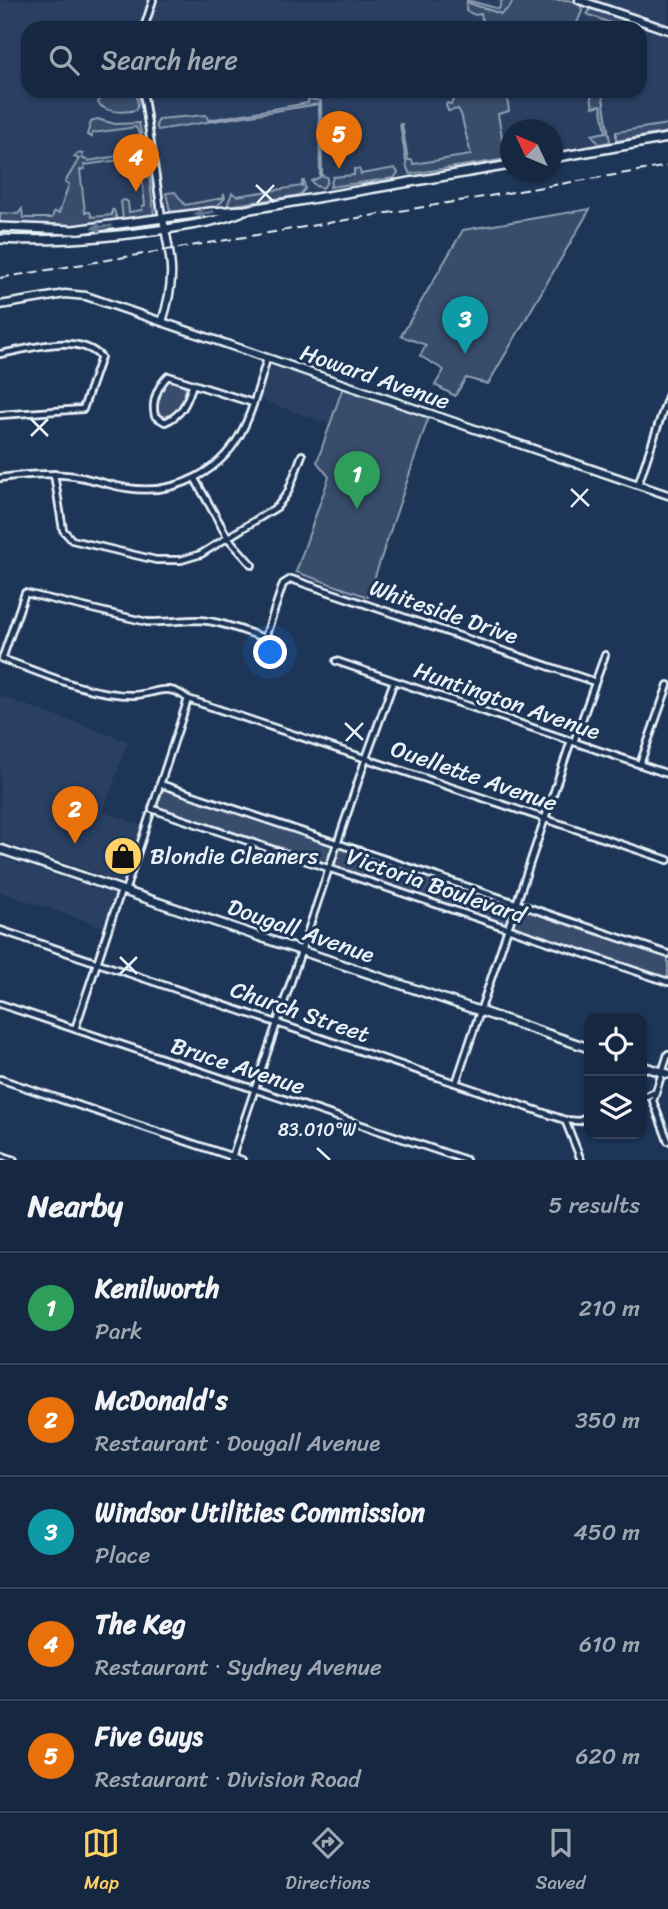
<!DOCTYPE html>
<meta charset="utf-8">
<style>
:root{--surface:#162841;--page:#23344c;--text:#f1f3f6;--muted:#9ea6b1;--line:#35445a;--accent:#ffd166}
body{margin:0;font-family:Sriracha,sans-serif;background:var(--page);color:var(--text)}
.controls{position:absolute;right:21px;bottom:21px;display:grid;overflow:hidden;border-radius:14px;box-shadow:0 2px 5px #0004}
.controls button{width:63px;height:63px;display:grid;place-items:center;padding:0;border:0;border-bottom:2px solid var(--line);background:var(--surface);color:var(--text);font:35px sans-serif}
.compass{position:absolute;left:500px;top:119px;width:63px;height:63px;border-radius:50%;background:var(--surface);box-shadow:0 2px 5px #0004;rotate:314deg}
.you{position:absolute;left:271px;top:653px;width:24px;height:24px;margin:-18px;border:5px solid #fff;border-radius:50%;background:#1a73e8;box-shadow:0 0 0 10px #1a73e833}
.badge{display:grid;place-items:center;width:46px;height:46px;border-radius:50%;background:var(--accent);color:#fff;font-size:23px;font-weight:700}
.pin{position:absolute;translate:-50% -58px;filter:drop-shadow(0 2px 4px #0008)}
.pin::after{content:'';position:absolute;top:37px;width:24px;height:21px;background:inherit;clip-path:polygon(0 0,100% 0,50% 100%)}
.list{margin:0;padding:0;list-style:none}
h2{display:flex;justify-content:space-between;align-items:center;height:91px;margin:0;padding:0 28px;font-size:30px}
h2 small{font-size:23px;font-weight:400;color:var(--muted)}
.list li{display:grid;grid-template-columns:46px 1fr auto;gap:21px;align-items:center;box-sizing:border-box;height:112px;padding:0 28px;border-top:2px solid var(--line)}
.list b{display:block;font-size:26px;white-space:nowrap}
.list p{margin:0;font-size:23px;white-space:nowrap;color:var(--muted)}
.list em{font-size:23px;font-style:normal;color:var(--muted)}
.icon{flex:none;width:38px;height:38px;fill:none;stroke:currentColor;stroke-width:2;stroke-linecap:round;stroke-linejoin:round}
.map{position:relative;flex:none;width:668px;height:1160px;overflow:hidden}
.search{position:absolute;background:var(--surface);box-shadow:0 2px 5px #0004;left:21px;right:21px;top:21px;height:77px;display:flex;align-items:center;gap:18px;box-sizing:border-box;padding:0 24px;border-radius:21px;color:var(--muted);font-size:26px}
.sheet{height:651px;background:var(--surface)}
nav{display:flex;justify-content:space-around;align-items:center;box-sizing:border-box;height:98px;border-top:2px solid var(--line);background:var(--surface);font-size:19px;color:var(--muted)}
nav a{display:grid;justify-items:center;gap:4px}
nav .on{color:var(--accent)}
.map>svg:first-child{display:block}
.built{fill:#2a4162;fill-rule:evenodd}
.green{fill:#374d6c;stroke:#909fb2;stroke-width:2}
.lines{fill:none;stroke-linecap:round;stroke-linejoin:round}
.stream{stroke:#95a4b5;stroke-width:2}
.minor-casing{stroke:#e8f1f8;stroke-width:10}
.tertiary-casing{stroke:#e8f1f8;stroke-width:11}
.secondary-casing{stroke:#e8f1f8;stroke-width:12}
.primary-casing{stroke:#e8f1f8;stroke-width:12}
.minor{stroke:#1d3557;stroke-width:4.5}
.tertiary{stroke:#1d3557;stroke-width:6}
.secondary{stroke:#1d3557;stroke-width:7}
.primary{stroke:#1d3557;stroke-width:7}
.rail{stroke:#e8f1f8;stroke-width:2;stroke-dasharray:10 5;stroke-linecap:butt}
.oneway{fill:#64778f}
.ticks{fill:none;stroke:#e8f1f8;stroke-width:2.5}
.labels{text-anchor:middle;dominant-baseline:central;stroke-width:6;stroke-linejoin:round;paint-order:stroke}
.street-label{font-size:23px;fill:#e8f1f8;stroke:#1d3557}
.poi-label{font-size:23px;fill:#e8f1f8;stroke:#1d3557;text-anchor:start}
.ticks-label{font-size:18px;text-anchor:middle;fill:#e8f1f8;stroke:#1d3557;stroke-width:6;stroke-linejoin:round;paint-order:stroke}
</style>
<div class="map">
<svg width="668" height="1160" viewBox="0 0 668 1160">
<rect width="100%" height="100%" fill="#1d3557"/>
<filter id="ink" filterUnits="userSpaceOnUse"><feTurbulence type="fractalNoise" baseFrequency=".0143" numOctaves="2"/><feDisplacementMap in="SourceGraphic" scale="14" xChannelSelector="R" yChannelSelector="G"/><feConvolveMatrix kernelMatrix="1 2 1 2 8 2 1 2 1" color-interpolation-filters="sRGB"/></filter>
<g filter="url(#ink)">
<g class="built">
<path d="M0,0H569L668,33V132L553,151L552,130H510V158L322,189L314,193L92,226L0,223ZM28,28H640V91H28Z"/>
<path d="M589,0H668V26H665Z"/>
<path d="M273,367L284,368L343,387L330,424L258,399L269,369Z"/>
<path d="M0,696L128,741L103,812L143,826L123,883L0,841Z"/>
<path d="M0,857L115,895L104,927L0,892Z"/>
</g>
<g class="green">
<path d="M467,0L499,9L502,0H569L580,3L582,11L575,28H484L481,14L475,15L466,11Z"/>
<path d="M592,7L629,20L628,26L617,22L615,28H609L610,23L587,14Z"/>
<path d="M102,91H136L138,105L136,110C124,113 106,113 98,103Z"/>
<path d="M459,91H506L509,111L498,114L504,149H509V156L507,159L410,174L407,168L400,124H402L408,160H412L413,164L471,155L461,114L458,109L448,111L446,105L447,103L451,104Z"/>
<path d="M590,91H602L610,142L599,144L592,135L606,132L601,105L593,107Z"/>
<path d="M308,99L321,101L322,176L327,177V182L323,188L316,186L311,181L320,177L319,104L158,130L156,125L159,119L206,115L208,120L308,103Z"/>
<path d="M97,119L115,124L139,123L147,160L142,161L141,157L84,165L85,169L80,170L85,212H90L92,217L112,215V210H114L117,219L114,223L66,227L0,223V213L18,214L22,209L23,218H52L54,212L59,213L69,184L65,182L79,159L74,157L78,153L83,154L82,158L88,161L142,152V145L136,144L135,136L140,135L136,127L92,133V137L87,135L91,122Z"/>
<path d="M668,124V132L616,141V132Z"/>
<path d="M148,167L154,214L149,219L126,221L123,219L121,201L125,200L128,202L129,212L142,210V206L145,205L142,178L147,177L145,168Z"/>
<path d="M395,168L398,173L394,178L330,187L333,177L354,175V169H359L361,174Z"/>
<path d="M302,181H304L305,189L300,195L227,206L232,193L237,196L302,186Z"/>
<path d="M175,192L185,205L223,198L224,194L225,198C216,212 185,217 170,211L166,193Z"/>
<path d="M590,209L488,384L466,378L455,396L435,385L444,370L420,356L426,345L401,336L463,230Z"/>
<path d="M169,380L184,384L186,389C183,402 177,418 161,417L156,408L163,386Z"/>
<path d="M343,387L429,416L368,597L296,572L329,477L317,462Z"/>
<path d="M164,787L330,843L332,846L327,861L324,863L157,807L156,804Z"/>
<path d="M343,847L510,904L512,906L507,922L503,923L337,867L335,863L339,849Z"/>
<path d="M519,907L668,957V979L515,927L513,923Z"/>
</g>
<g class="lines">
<path class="stream" d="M469,3L501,14L510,7L513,0"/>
<defs>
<g id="minor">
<path d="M144,28L153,0"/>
<path d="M143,91L162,218"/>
<path d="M0,354C30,349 77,332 101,357L83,409L0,415"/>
<path d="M193,384C187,401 183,415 165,422L155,416C151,402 158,386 168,376L253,403"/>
<path d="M54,474L63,530L72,540L156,560H181L201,554L277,507L288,492L302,455"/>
<path d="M0,478C27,474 53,472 80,477C96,480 111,486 127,488C177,496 224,471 245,425C255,404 260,381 267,359"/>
<path d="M195,479L228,538L252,565"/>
<path d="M638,485L668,396"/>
<path d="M336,661L668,774"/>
<path d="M595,682L291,579L283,584L265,638C243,631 221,621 198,620C181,620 165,623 147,622L25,593L2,659C43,673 88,695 132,695C156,695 166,681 188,699L668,860"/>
<path d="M188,699L152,809L668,982"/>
<path d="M574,742L605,655"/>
<path d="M640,764L668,685"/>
<path d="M160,784L668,954"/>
<path d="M125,891L150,815"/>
<path d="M0,930L565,1120L579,1121L589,1117"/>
<path d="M0,1004L466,1160"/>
<path d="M75,1029L121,891"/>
<path d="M668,1054L653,1101L668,1141"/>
<path d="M0,1079L242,1160"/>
<path d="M456,1083L571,741"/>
<path d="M642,1098L653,1093"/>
<path d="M565,1120L581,1160"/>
<path d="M0,1155L14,1160"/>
<path d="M231,1160L366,758L394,681"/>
</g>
<g id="tertiary">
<path d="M579,0L668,30"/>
<path d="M0,305L65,294L86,296L668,495"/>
<path d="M162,322C176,279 172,262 163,219"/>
</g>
<g id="secondary">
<path d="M552,158L668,138"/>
<path d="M0,227L73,230L210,212L245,210L510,165"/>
<path d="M0,239C58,242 115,237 173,228C196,224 219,221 241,212"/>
</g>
<g id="primary">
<path d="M0,849L589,1048"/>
<path d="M642,1066L668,1074"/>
</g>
</defs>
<use href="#minor" class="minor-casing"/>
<use href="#tertiary" class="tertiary-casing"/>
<use href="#secondary" class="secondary-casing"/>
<use href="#primary" class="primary-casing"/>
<use href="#minor" class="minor"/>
<use href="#tertiary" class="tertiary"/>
<use href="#secondary" class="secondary"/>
<use href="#primary" class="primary"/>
<path class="rail" d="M0,278L668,166"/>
</g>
<defs><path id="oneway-solid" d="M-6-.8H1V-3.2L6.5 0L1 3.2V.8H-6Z" transform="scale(1.75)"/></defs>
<g class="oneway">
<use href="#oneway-solid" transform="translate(204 213) rotate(172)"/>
<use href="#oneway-solid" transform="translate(102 227) rotate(174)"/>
</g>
</g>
<path class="ticks" d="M256,185L274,202M257,203L274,185M31,419L48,436M31,436L48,419M571,489L589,506M571,507L588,489M345,723L363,740M346,741L363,723M120,957L137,974M120,974L137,957M317,1148L330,1160"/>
<defs>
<symbol id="shop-disc" viewBox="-11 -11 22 22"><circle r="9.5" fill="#ffd166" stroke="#1d3557"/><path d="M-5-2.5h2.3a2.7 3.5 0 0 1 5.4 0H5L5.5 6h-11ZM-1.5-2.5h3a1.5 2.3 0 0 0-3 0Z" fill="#111"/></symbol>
</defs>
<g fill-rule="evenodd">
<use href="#shop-disc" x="101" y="834" width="44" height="44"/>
</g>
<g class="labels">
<g class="street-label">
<text transform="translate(375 377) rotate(19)">Howard Avenue</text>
<text transform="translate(444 612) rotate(19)">Whiteside Drive</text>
<text transform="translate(507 701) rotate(19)">Huntington Avenue</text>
<text transform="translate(474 776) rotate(19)">Ouellette Avenue</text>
<text transform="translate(436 886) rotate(19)">Victoria Boulevard</text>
<text transform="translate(301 931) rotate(19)">Dougall Avenue</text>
<text transform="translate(300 1012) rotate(19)">Church Street</text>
<text transform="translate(238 1066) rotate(18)">Bruce Avenue</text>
</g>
<g class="poi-label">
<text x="150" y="856">Blondie Cleaners</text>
</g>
</g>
<g class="ticks-label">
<text x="317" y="1136">83.010°W</text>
</g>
</svg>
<div class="controls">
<button><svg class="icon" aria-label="locate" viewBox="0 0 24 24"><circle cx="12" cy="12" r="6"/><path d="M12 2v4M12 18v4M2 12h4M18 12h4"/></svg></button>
<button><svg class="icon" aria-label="layers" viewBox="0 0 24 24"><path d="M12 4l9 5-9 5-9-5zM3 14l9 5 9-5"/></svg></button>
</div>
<svg class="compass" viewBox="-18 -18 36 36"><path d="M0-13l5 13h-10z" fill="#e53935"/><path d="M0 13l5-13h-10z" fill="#9ea6b1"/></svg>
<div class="you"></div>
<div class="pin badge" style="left:357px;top:509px;background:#2e9e5b">1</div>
<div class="pin badge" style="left:75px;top:844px;background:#e8710a">2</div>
<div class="pin badge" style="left:465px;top:354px;background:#0f9aa8">3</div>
<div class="pin badge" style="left:136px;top:192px;background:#e8710a">4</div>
<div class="pin badge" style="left:339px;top:169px;background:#e8710a">5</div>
<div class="search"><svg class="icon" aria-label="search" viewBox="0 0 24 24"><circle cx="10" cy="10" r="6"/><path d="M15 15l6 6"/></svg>Search here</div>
</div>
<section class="sheet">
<h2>Nearby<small>5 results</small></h2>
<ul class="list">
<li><span class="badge" style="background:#2e9e5b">1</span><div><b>Kenilworth</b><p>Park</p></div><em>210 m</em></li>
<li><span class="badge" style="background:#e8710a">2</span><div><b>McDonald's</b><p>Restaurant · Dougall Avenue</p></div><em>350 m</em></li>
<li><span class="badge" style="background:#0f9aa8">3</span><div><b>Windsor Utilities Commission</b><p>Place</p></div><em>450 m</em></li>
<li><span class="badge" style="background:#e8710a">4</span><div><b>The Keg</b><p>Restaurant · Sydney Avenue</p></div><em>610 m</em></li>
<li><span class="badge" style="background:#e8710a">5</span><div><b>Five Guys</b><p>Restaurant · Division Road</p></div><em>620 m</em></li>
</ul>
</section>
<nav>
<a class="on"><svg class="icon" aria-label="map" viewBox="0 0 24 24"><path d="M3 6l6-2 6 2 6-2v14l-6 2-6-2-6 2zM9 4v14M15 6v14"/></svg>Map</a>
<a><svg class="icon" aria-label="directions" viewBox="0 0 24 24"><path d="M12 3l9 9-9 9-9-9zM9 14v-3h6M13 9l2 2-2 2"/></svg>Directions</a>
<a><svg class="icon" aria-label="saved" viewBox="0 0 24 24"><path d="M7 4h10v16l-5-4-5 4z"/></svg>Saved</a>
</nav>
